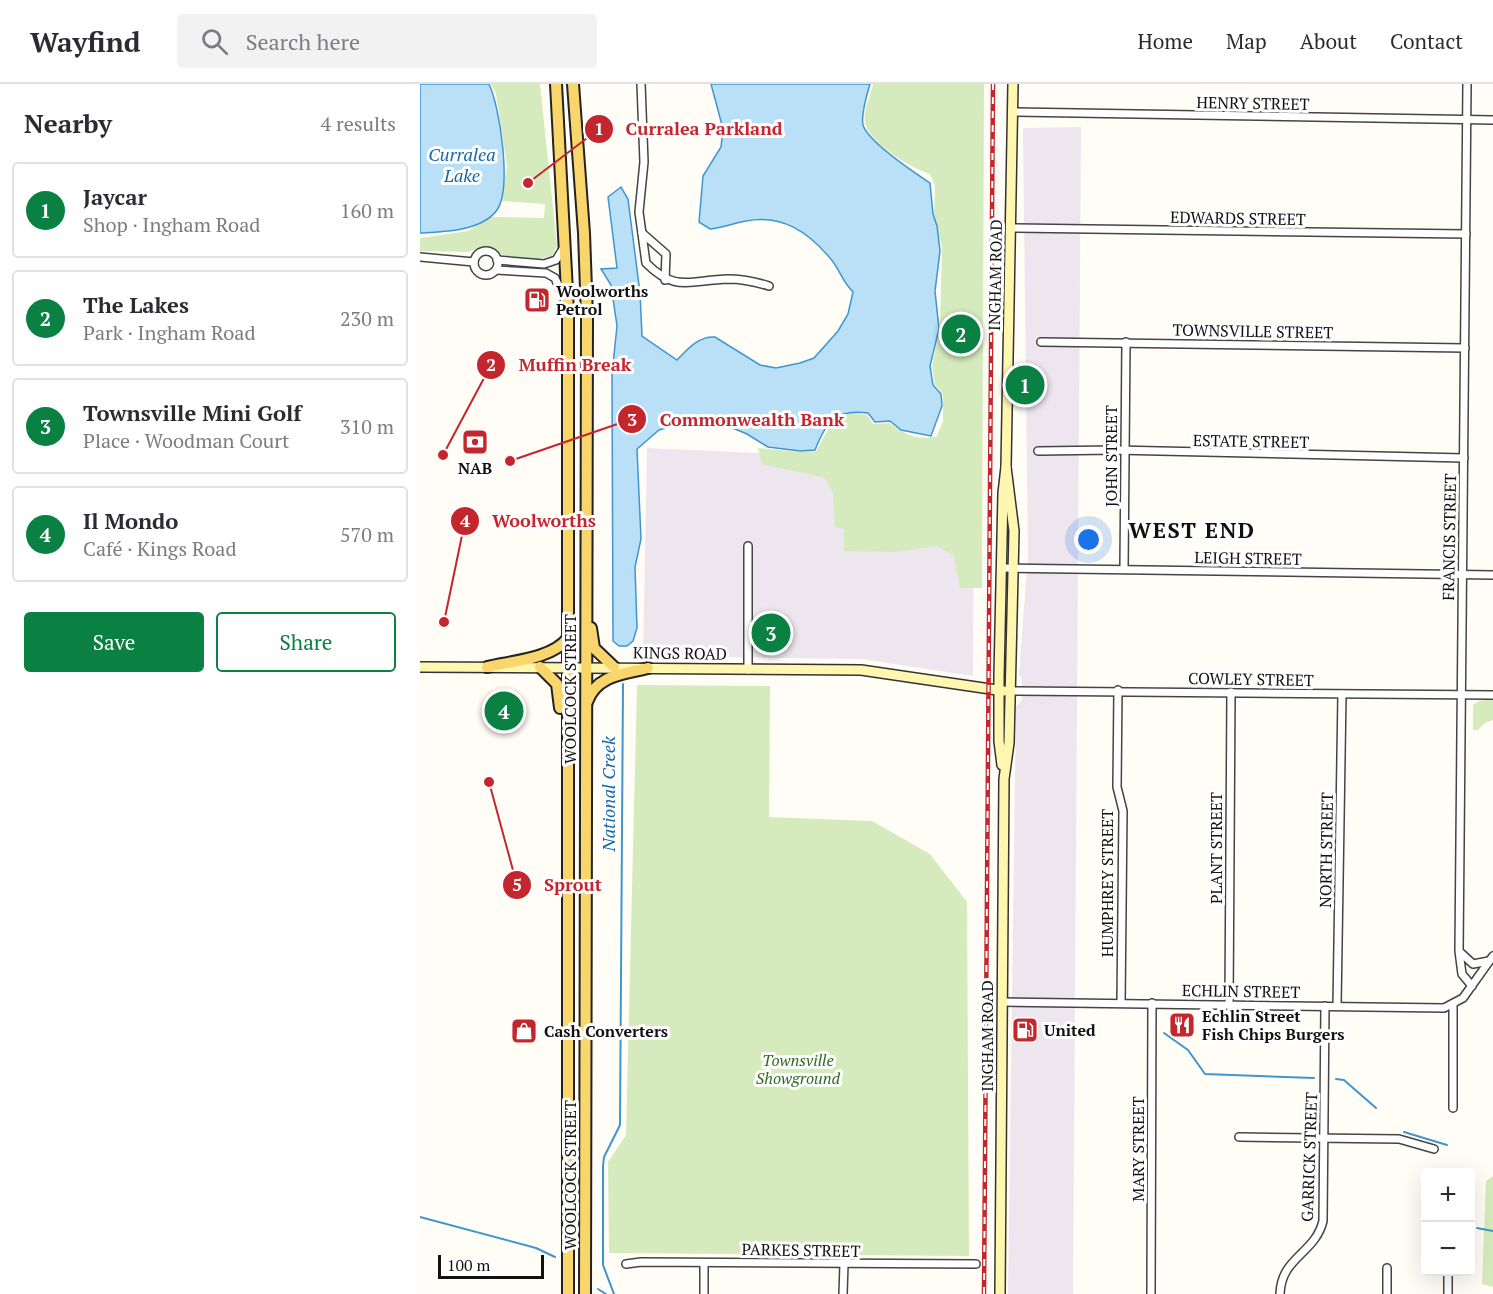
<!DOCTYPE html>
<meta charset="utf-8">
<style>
:root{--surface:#fff;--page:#f2f2f3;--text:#2b2b33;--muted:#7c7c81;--line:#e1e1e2;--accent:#0b8043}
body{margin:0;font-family:"PT Serif",serif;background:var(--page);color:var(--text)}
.controls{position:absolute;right:18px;bottom:18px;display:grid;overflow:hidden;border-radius:6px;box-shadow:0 6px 24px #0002}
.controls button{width:54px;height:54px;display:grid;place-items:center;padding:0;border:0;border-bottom:2px solid var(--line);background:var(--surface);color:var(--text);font:30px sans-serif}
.scale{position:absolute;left:18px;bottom:15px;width:106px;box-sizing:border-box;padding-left:6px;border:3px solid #111;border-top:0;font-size:16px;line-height:21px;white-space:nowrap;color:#111;-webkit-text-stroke:4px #fff;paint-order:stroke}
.you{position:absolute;left:669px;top:456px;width:21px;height:21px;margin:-15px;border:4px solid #fff;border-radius:50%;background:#1a73e8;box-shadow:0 0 0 9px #1a73e833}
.badge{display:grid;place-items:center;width:39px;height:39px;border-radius:50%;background:var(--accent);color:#fff;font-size:20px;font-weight:700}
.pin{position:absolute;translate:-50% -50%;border:3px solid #fff;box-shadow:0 2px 6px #0006}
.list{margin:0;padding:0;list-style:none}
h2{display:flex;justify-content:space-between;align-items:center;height:78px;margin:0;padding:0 24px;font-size:26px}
h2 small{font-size:20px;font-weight:400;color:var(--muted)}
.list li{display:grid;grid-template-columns:39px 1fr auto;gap:18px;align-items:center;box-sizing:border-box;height:96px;margin:0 12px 12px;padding:0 12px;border:2px solid var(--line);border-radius:6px}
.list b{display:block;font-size:22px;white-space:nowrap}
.list p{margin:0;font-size:20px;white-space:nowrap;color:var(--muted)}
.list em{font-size:20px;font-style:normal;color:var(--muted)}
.actions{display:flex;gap:12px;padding:18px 24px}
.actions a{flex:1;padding:14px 0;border:2px solid var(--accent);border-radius:6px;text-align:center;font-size:21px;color:var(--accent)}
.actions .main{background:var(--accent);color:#fff}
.icon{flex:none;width:33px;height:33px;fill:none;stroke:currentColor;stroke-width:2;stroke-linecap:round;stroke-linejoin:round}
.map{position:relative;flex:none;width:1073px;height:1210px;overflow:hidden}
header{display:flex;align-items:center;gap:36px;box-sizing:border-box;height:84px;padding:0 30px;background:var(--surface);border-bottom:2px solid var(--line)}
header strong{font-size:28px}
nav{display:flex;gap:33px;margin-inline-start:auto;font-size:21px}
.search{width:420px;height:54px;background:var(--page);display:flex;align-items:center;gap:15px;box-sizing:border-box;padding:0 21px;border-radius:6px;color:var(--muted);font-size:22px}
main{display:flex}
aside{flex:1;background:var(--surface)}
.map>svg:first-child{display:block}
.industrial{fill:#eee6ef}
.green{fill:#d5ebbd}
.water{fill:#b9e0f7;stroke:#3f96cf;stroke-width:1.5}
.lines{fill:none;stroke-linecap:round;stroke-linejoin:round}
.stream{stroke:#3f96cf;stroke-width:2}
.minor-casing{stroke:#444;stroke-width:10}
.secondary-casing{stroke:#333;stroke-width:12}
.primary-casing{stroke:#222;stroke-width:14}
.minor{stroke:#fff;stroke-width:7}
.secondary{stroke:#fff6b0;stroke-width:9}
.primary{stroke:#f9d66b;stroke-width:10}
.rail-casing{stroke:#c4262e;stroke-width:4.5}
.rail{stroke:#fff;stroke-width:2;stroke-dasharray:7;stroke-linecap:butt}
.labels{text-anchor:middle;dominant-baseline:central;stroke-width:6;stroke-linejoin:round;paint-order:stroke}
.street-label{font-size:16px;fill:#111;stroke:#fff}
.poi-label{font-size:16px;font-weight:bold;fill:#111;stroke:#fff;text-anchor:start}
.park-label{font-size:16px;font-style:italic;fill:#2f6b1f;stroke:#fff}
.water-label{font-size:18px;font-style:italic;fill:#1768a6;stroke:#fff}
.district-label{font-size:22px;font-weight:bold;letter-spacing:1.5px;fill:#111;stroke:#fff}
.leader{fill:none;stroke:#c4262e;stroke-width:2}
.callout-dot{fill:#c4262e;stroke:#fff;stroke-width:2}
.mark-label{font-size:18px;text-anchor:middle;font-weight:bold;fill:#fff}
.callout-label{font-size:18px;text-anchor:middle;font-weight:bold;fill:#c4262e;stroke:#fff;stroke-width:6;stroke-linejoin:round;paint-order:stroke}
</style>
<header>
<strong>Wayfind</strong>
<div class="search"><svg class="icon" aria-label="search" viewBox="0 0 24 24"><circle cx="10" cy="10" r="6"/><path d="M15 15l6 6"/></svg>Search here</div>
<nav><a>Home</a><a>Map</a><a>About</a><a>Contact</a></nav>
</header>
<main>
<aside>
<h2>Nearby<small>4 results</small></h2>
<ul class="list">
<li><span class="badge">1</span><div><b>Jaycar</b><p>Shop · Ingham Road</p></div><em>160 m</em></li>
<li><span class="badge">2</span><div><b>The Lakes</b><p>Park · Ingham Road</p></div><em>230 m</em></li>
<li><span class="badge">3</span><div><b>Townsville Mini Golf</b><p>Place · Woodman Court</p></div><em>310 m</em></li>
<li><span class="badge">4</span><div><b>Il Mondo</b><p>Café · Kings Road</p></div><em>570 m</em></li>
</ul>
<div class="actions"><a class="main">Save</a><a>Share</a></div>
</aside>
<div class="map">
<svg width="1073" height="1210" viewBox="0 0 1073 1210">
<rect width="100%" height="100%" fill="#fffdf5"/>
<g class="industrial">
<path d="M661,43L653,1210H588L596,622L602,616V595L599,591L608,472L603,44Z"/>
<path d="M227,364L554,379L553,592L441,575L223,572Z"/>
</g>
<g class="green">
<path d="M71,0H120L137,162L132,172L112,176L84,171L65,162L48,168L0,167V154L48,147L70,133L124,134L125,120L82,117L87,82L76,10Z"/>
<path d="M453,0H564L562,504H540L534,472L517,462L476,468L424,467V445L415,443L413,409L405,394L342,380L338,364L380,368L396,367L415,333L430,328L447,331L453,340L470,339C484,351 499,357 517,352L523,337V310L515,301L512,283L520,242L522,164L514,130L515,102L510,90C491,84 453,61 446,42C441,30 451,12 453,0Z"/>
<path d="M217,601L350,602L349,733L452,737L510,770L547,818L549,1172L189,1169L188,1078L206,1051Z"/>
<path d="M1073,615V636L1065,639L1058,646H1053V621L1059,617Z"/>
<path d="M1073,1092V1203L1062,1200L1066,1097Z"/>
</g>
<g class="water">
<path d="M0,0H69C80,23 92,104 77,126C62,147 23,148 0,149Z"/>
<path d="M291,0H450C447,10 441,31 443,41C448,58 495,89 510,99L513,130L517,142L520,167L515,207L519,245L510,282L513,301L521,310L522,322L511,352L481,346L470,337L455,338L448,329C415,325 407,336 395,366L380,367L348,363L327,350L286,333L239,346L217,365L221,455L215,483L217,544L213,557L207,562H199L193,557L192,290L197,242L191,201L181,185L197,184L188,113L201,103L208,115L220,209L222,252L257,276C268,265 278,252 295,253L340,281L356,284L380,279L394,274L418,247L428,230L433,208C422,197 419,184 410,174C388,148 362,130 326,137C314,139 303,144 290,145L279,138L283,92L301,63L303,45Z"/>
</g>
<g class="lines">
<g class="stream">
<path d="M744,949L768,966L785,990L894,994"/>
<path d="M916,995L924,996L956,1024"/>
<path d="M984,1048L1027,1061"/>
<path d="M0,1133L116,1164L135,1173"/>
<path d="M1057,1144L1073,1147"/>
<path d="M178,1205L186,1210"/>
<path d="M194,1210L183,1181V1082L184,1073L200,1041L203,600"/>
</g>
<defs>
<g id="minor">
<path d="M221,0L224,78L219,128L226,179C256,209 270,196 308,195C322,195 336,198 349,202"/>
<path d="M1047,0L1039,867L1042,890L1052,902"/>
<path d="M592,28L1073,36"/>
<path d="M590,144L1046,150"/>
<path d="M222,149L246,170L245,196"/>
<circle cx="66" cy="179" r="12"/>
<path d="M0,173L54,178"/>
<path d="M77,176L124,180L136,176L144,163"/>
<path d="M76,186L126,189L135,194L145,217"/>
<path d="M621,258L1045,264"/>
<path d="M618,367L695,366L1044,374"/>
<path d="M582,484L1073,491"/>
<path d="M704,485L706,258"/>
<path d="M328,586V462"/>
<path d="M698,606L697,703L703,727L701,919"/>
<path d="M589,607L1073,611"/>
<path d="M1041,869L1053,880L1069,877"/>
<path d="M582,918L1024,924L1043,914L1073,872"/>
<path d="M809,921L811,608"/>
<path d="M917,922L922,610"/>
<path d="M1033,1024V921"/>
<path d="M819,1053L979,1055L1014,1065"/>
<path d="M206,1180L221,1178L556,1180"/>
<path d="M284,1210V1179"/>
<path d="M423,1210L424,1180"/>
<path d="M731,1210L732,919"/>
<path d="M860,1210C861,1173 895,1170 903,1137L905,922"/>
<path d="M967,1210V1184"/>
<path d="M1028,1210V1188"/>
</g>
<g id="secondary">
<path d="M0,583L441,586L584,607"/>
<path d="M582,681L579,657V592L583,409L586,383L593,0"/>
<path d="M580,1210L584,695L589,659L594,447L586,383"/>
</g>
<g id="primary">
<path d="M136,0L148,226V1210"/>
<path d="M153,0L164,149L167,233L165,1210"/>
<path d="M171,544L174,564L194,583"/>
<path d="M67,583C92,577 132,575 148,554"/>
<path d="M120,583L137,600L140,624"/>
<path d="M167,618C176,591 204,590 228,584"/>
</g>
</defs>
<use href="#minor" class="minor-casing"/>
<use href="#secondary" class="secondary-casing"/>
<use href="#primary" class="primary-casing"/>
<use href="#minor" class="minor"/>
<use href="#secondary" class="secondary"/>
<use href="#primary" class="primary"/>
<defs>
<path id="rail" d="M564,1210L573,0"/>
</defs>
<use href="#rail" class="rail-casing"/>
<use href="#rail" class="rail"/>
</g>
<defs>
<symbol id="fuel-square" viewBox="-11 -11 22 22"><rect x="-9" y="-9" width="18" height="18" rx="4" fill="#c4262e" stroke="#fff"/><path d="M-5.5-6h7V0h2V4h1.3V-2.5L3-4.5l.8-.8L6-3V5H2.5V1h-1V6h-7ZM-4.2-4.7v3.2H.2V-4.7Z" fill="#fff"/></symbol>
<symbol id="bank-square" viewBox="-11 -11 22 22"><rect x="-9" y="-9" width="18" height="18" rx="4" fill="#c4262e" stroke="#fff"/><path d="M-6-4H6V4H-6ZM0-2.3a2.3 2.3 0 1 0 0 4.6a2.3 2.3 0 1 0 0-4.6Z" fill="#fff"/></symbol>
<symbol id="restaurant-square" viewBox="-11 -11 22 22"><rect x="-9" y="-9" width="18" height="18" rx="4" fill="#c4262e" stroke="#fff"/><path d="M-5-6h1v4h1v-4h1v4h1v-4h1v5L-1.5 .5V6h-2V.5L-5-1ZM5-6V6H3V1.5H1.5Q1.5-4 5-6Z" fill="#fff"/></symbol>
<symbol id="shop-square" viewBox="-11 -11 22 22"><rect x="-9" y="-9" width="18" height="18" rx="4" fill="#c4262e" stroke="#fff"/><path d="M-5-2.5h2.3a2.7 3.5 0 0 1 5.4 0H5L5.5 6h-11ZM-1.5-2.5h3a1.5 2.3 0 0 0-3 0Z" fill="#fff"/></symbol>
</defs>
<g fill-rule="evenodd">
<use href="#fuel-square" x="102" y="201" width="30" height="30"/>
<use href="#bank-square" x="40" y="343" width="30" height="30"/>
<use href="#restaurant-square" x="747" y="926" width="30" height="30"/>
<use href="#fuel-square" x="590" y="931" width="30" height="30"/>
<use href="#shop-square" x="89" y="932" width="30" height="30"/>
</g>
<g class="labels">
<g class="street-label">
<text transform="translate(833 19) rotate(1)">HENRY STREET</text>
<text transform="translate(818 134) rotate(1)">EDWARDS STREET</text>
<text transform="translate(575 191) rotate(-89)">INGHAM ROAD</text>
<text transform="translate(833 247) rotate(1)">TOWNSVILLE STREET</text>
<text transform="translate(831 357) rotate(1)">ESTATE STREET</text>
<text transform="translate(691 372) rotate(-90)">JOHN STREET</text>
<text transform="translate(1029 453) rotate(-89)">FRANCIS STREET</text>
<text transform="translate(828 474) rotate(1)">LEIGH STREET</text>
<text transform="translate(260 569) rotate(1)">KINGS ROAD</text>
<text transform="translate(831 595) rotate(1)">COWLEY STREET</text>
<text transform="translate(150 605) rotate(-90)">WOOLCOCK STREET</text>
<text transform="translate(796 764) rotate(-90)">PLANT STREET</text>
<text transform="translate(906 766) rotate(-89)">NORTH STREET</text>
<text transform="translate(687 799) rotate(-90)">HUMPHREY STREET</text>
<text transform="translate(821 907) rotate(1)">ECHLIN STREET</text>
<text transform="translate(567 952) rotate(-90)">INGHAM ROAD</text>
<text transform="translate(718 1065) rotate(-90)">MARY STREET</text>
<text transform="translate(889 1073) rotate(-88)">GARRICK STREET</text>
<text transform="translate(150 1091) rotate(-90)">WOOLCOCK STREET</text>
<text transform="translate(381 1166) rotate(1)">PARKES STREET</text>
</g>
<g class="poi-label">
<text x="136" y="207">Woolworths<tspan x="136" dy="18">Petrol</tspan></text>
<text x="55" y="384" text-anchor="middle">NAB</text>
<text x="782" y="932">Echlin Street<tspan x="782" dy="18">Fish Chips Burgers</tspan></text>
<text x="624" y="946">United</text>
<text x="124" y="947">Cash Converters</text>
</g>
<g class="park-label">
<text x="378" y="976">Townsville<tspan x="378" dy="18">Showground</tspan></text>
</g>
<g class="water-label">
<text x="42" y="70">Curralea<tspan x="42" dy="21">Lake</tspan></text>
<text transform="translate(188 710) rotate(-90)">National Creek</text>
</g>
<g class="district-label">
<text x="772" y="445">WEST END</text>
</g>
</g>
<path class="leader" d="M108 99L179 45M23 371L71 281M90 377L212 335M24 538L45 437M69 698L97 801"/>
<g class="callout-dot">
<circle cx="108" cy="99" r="6"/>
<circle cx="23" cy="371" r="6"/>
<circle cx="90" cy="377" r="6"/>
<circle cx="24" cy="538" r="6"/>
<circle cx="69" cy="698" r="6"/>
<circle cx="179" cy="45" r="15"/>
<circle cx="71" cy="281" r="15"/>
<circle cx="212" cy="335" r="15"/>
<circle cx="45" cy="437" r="15"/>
<circle cx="97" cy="801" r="15"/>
</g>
<g class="mark-label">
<text x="179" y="51">1</text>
<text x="71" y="287">2</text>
<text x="212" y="342">3</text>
<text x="45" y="443">4</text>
<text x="97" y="807">5</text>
</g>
<g class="callout-label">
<text x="284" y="51">Curralea Parkland</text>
<text x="155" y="287">Muffin Break</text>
<text x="332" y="342">Commonwealth Bank</text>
<text x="124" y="443">Woolworths</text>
<text x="153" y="807">Sprout</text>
</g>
</svg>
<div class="controls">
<button>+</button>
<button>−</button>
</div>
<div class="scale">100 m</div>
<div class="you"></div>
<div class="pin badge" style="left:605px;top:301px">1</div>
<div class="pin badge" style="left:541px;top:250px">2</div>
<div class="pin badge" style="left:351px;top:549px">3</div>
<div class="pin badge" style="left:84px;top:627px">4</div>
</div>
</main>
